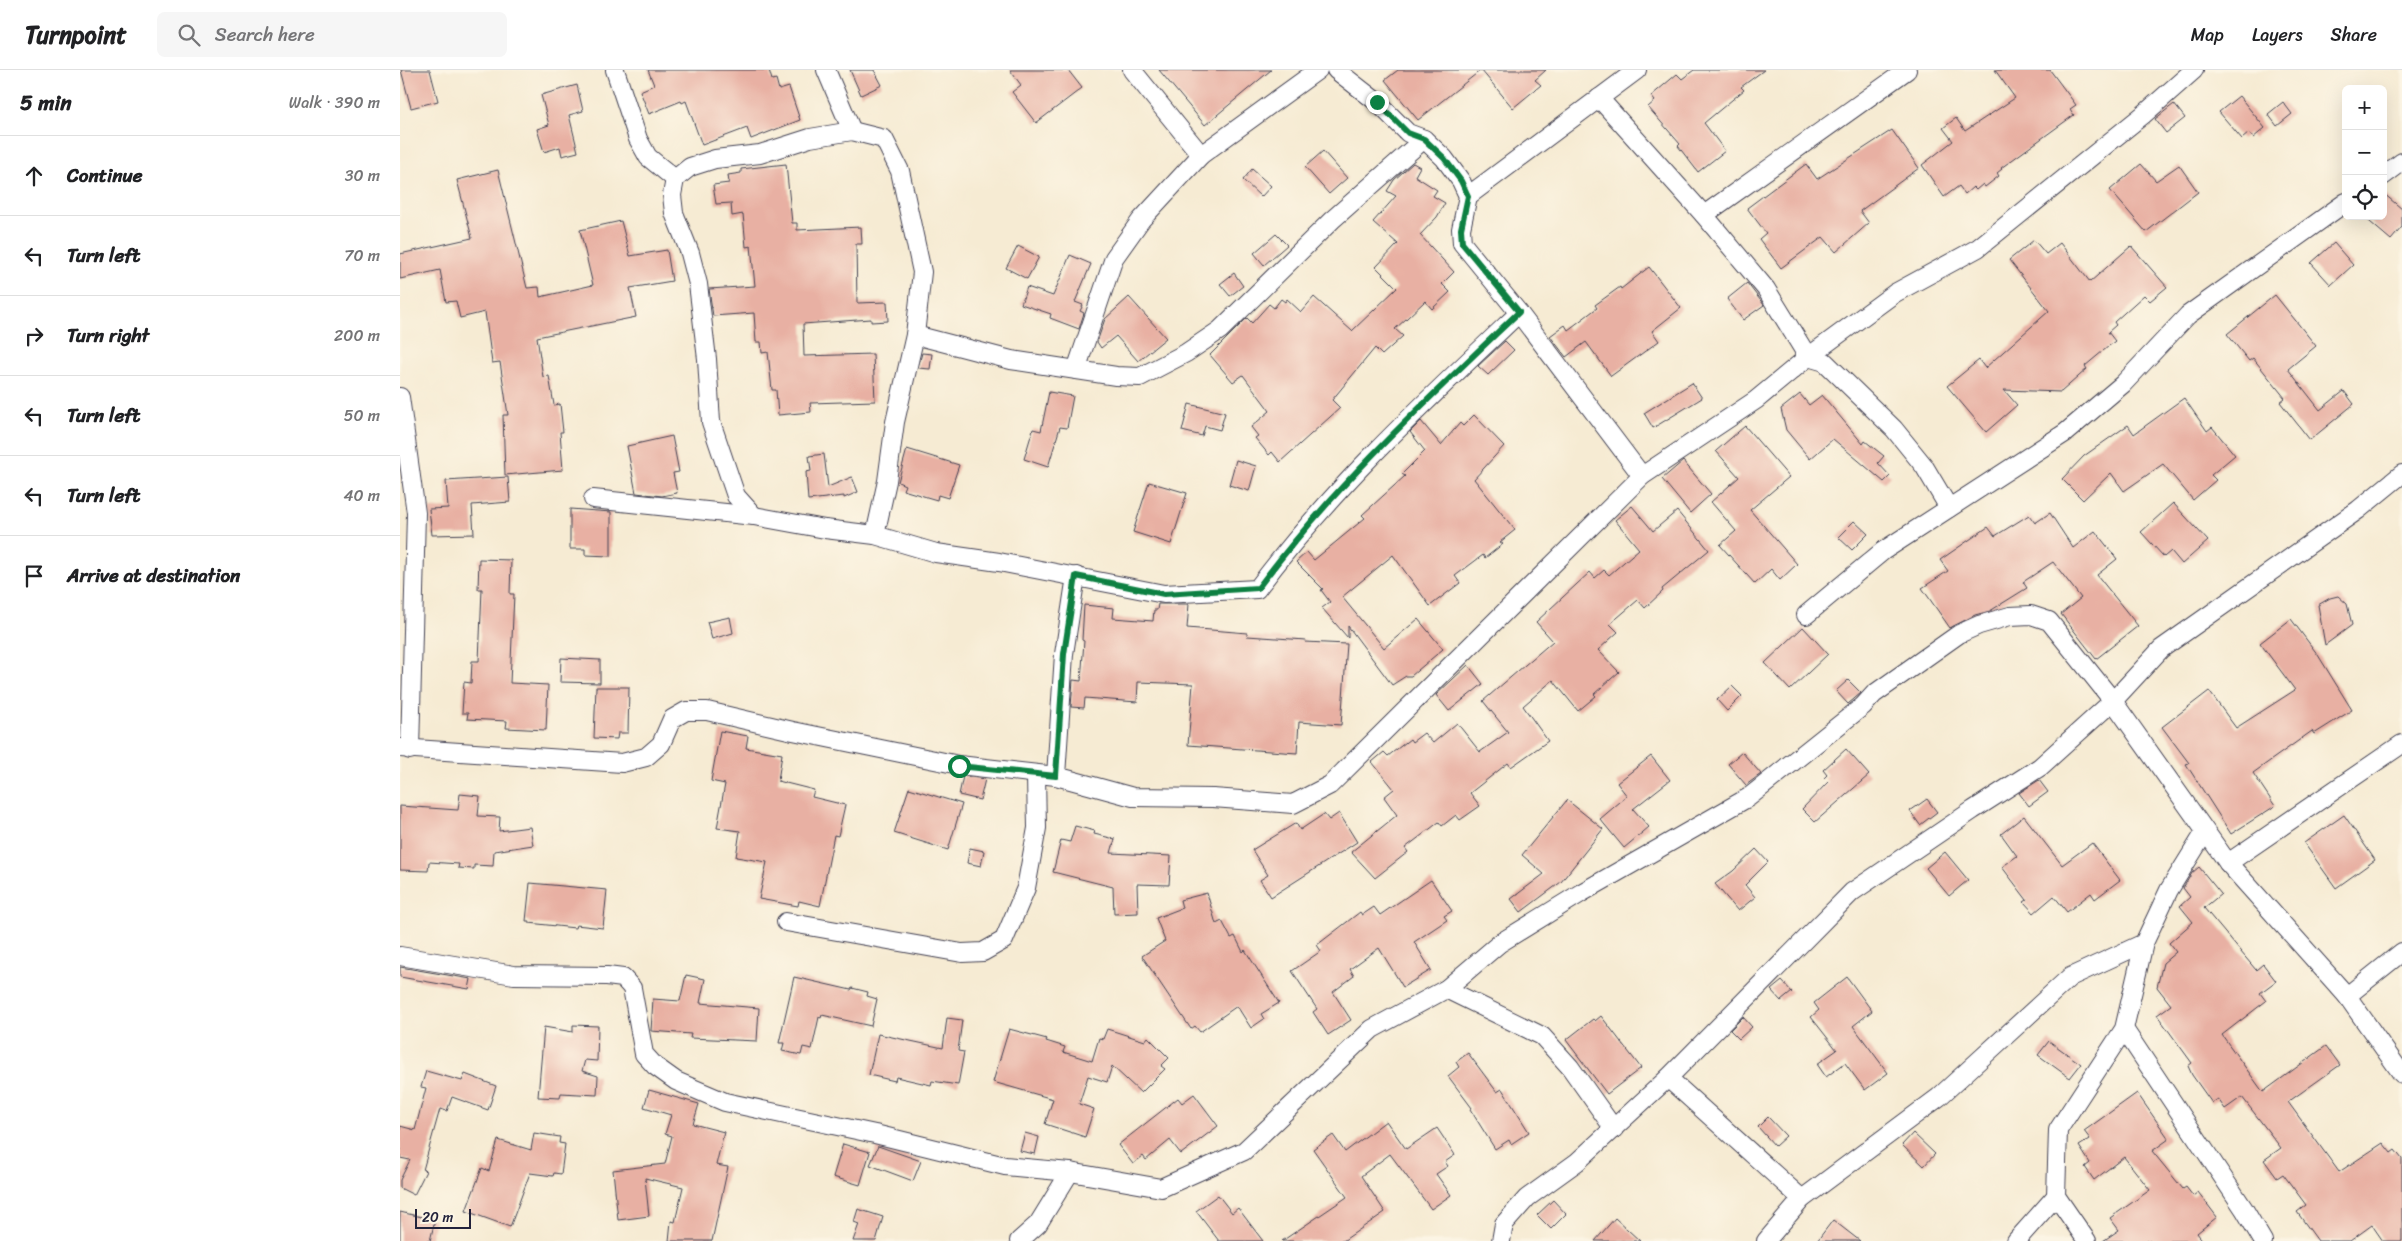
<!DOCTYPE html>
<meta charset="utf-8">
<style>
:root{--surface:#fff;--page:#f6f6f6;--text:#202124;--muted:#757577;--line:#e0e0e0}
body{margin:0;font-family:Sriracha,sans-serif;background:var(--page);color:var(--text)}
.controls{position:absolute;right:15px;top:15px;display:grid;overflow:hidden;border-radius:8px;box-shadow:0 5px 20px #0002}
.controls button{width:45px;height:45px;display:grid;place-items:center;padding:0;border:0;border-bottom:1px solid var(--line);background:var(--surface);color:var(--text);font:25px sans-serif}
.scale{position:absolute;left:15px;bottom:12px;width:56px;box-sizing:border-box;padding-left:5px;border:2px solid #22223b;border-top:0;font-size:14px;line-height:18px;white-space:nowrap;color:#22223b;-webkit-text-stroke:4px #fcf5e5;paint-order:stroke}
.stop{position:absolute;width:15px;height:15px;margin:-11px;border:4px solid #0b8043;border-radius:50%;background:#fff}
.stop.end{background:#0b8043;border-color:#fff;box-shadow:0 1px 5px #0008}
.list{margin:0;padding:0;list-style:none}
h2{display:flex;justify-content:space-between;align-items:center;height:65px;margin:0;padding:0 20px;font-size:21px}
h2 small{font-size:16px;font-weight:400;color:var(--muted)}
.list li{display:grid;grid-template-columns:32px 1fr auto;gap:15px;align-items:center;box-sizing:border-box;height:80px;padding:0 20px;border-top:1px solid var(--line)}
.list b{display:block;font-size:19px;white-space:nowrap}
.list em{font-size:16px;font-style:normal;color:var(--muted)}
.icon{flex:none;width:28px;height:28px;fill:none;stroke:currentColor;stroke-width:2;stroke-linecap:round;stroke-linejoin:round}
.map{position:relative;flex:none;width:2002px;height:1171px;overflow:hidden}
header{display:flex;align-items:center;gap:30px;box-sizing:border-box;height:70px;padding:0 25px;background:var(--surface);border-bottom:1px solid var(--line)}
header strong{font-size:24px}
nav{display:flex;gap:28px;margin-inline-start:auto;font-size:18px}
.search{width:350px;height:45px;background:var(--page);display:flex;align-items:center;gap:12px;box-sizing:border-box;padding:0 18px;border-radius:8px;color:var(--muted);font-size:19px}
main{display:flex}
aside{flex:1;background:var(--surface)}
.map>svg:first-child{display:block}
.building{fill:#e8b0a3}
.lines{fill:none;stroke-linecap:round;stroke-linejoin:round}
.street-casing{stroke:#424052;stroke-width:20}
.street{stroke:#fff;stroke-width:18}
.route{stroke:#0b8043;stroke-width:6}
</style>
<header>
<strong>Turnpoint</strong>
<div class="search"><svg class="icon" aria-label="search" viewBox="0 0 24 24"><circle cx="10" cy="10" r="6"/><path d="M15 15l6 6"/></svg>Search here</div>
<nav><a>Map</a><a>Layers</a><a>Share</a></nav>
</header>
<main>
<aside>
<h2>5 min<small>Walk · 390 m</small></h2>
<ul class="list">
<li><svg class="icon" aria-label="ahead" viewBox="0 0 24 24"><path d="M12 20V5M6 11l6-6 6 6"/></svg><div><b>Continue</b></div><em>30 m</em></li>
<li><svg class="icon" aria-label="left" viewBox="0 0 24 24"><path d="M17 20v-9H6M10 6l-5 5 5 5"/></svg><div><b>Turn left</b></div><em>70 m</em></li>
<li><svg class="icon" aria-label="right" viewBox="0 0 24 24"><path d="M7 20v-9h11M14 6l5 5-5 5"/></svg><div><b>Turn right</b></div><em>200 m</em></li>
<li><svg class="icon" aria-label="left" viewBox="0 0 24 24"><path d="M17 20v-9H6M10 6l-5 5 5 5"/></svg><div><b>Turn left</b></div><em>50 m</em></li>
<li><svg class="icon" aria-label="left" viewBox="0 0 24 24"><path d="M17 20v-9H6M10 6l-5 5 5 5"/></svg><div><b>Turn left</b></div><em>40 m</em></li>
<li><svg class="icon" aria-label="arrive" viewBox="0 0 24 24"><path d="M6 21V4h12l-3 4 3 4H6"/></svg><div><b>Arrive at destination</b></div></li>
</ul>
</aside>
<div class="map">
<svg width="2002" height="1171" viewBox="0 0 2002 1171">
<rect width="100%" height="100%" fill="#fcf5e5"/>
<filter id="ink" filterUnits="userSpaceOnUse"><feTurbulence type="fractalNoise" baseFrequency=".02" numOctaves="2"/><feDisplacementMap in="SourceGraphic" scale="10" xChannelSelector="R" yChannelSelector="G"/><feConvolveMatrix kernelMatrix="1 2 1 2 8 2 1 2 1" color-interpolation-filters="sRGB"/></filter>
<filter id="wash" filterUnits="userSpaceOnUse"><feTurbulence type="fractalNoise" baseFrequency=".0096" numOctaves="4" result="noise"/><feDisplacementMap in="SourceGraphic" scale="20" xChannelSelector="R" yChannelSelector="G"/><feGaussianBlur stdDeviation="1.12" result="paint"/><feColorMatrix in="noise" values="0 0 0 0 0 0 0 0 0 0 0 0 0 0 0 0 0 1.4 0 .05"/><feComposite in="paint" operator="in"/></filter>
<g filter="url(#wash)">
<rect width="100%" height="100%" fill="#f6ebd3"/>
<g id="blocks">
<g class="building">
<path d="M1,0H30L38,31L11,38Z"/>
<path d="M248,0H369L372,10L376,9L379,20L389,17L400,50L351,69L347,58L302,75L286,31L282,33L281,31L249,44L240,21L254,15Z"/>
<path d="M450,0H474L482,15L461,25Z"/>
<path d="M610,0H668L682,18L636,53L612,22L621,15Z"/>
<path d="M759,0H871L805,55Z"/>
<path d="M998,0H1146L1135,10L1141,15L1113,38L1081,0L1018,50L985,10Z"/>
<path d="M1294,0H1364L1341,17L1344,20L1304,53L1325,81L1298,102L1278,76L1280,74L1248,37L1255,31L1251,26L1277,4L1282,9Z"/>
<path d="M1595,0H1650L1676,35L1670,39L1674,45L1601,98L1602,99L1597,103L1599,106L1585,117L1583,114L1576,120L1573,117L1565,124L1559,116L1544,127L1522,95L1553,71L1543,58L1556,48L1565,61L1615,28Z"/>
<path d="M177,15L183,41L169,45L178,82L162,86L160,77L144,82L137,59L149,55L141,25Z"/>
<path d="M1839,26L1865,58L1853,68L1849,63L1842,69L1819,42Z"/>
<path d="M1883,32L1892,44L1877,56L1868,44Z"/>
<path d="M1774,34L1785,48L1766,63L1755,49Z"/>
<path d="M1492,60L1519,98L1460,141L1469,153L1436,182L1423,167L1381,198L1359,169L1366,163L1347,138L1406,94L1417,109Z"/>
<path d="M923,81L947,108L929,124L905,97Z"/>
<path d="M1013,93L1020,97L1015,106L1037,120L1033,126L1045,133L1037,147L1020,165L1054,202L1042,214L1050,222L1032,239L1025,231L1007,248L995,259L1003,266L982,285L975,278L932,330L940,338L880,392L872,382L869,385L855,368L858,366L851,357L870,341L843,305L833,312L810,285L847,248L852,253L869,234L874,238L881,229L885,232L887,229L901,242L914,227L952,261L997,218L976,197L998,174L973,152L996,126L987,121L994,110Z"/>
<path d="M386,94L392,153H397V160L461,157L462,174H456L457,233L487,232L488,251L471,252V249L403,254L404,286L473,284L475,331L410,333L411,342L378,345L376,320H372L368,282L362,283L361,272H356L354,243L313,246L309,219L355,216L351,176L346,177L343,144L332,146L331,133L316,134L313,115L329,113L328,105L341,103V99Z"/>
<path d="M1741,94L1756,111L1779,95L1798,122L1746,162L1710,120Z"/>
<path d="M852,99L871,116L861,127L843,110Z"/>
<path d="M98,100L127,218L139,217L140,227L193,215L180,160L221,151L230,186L267,180L272,211L230,218L236,247L137,267L143,307L149,306L154,335L160,334L163,362H160L163,400L105,405L103,345H108L100,292L92,293L85,242L60,248L56,231L46,232L40,200L0,209V184L72,168L57,110Z"/>
<path d="M1983,123L2002,139V157L1991,170L1963,146H1983Z"/>
<path d="M876,164L887,175L864,195L854,183Z"/>
<path d="M1634,170L1646,184L1660,173L1690,212L1731,176L1767,217L1750,231L1744,225L1714,252L1716,255L1708,262L1715,271L1685,296L1687,299L1661,322L1604,320L1617,335L1586,362L1547,316L1579,290L1585,298L1649,241L1609,190Z"/>
<path d="M1934,173L1953,195L1931,215L1911,193Z"/>
<path d="M618,176L639,187L627,209L606,198Z"/>
<path d="M670,185L691,194L675,232L683,235L680,241L684,243L679,259L650,248L651,244L621,234L627,217L653,226Z"/>
<path d="M1249,197L1281,238L1252,261L1259,271L1211,306L1186,272L1166,287L1150,266L1165,255L1168,260L1197,238L1195,235L1220,217L1221,219Z"/>
<path d="M834,203L843,216L830,226L820,214Z"/>
<path d="M1347,213L1364,235L1343,250L1327,229Z"/>
<path d="M1875,225L1916,276L1888,299L1920,340L1944,321L1954,334L1910,370L1880,332L1885,328L1853,288L1849,291L1827,264Z"/>
<path d="M729,227L766,268L738,291L716,266L701,278L697,272L705,249Z"/>
<path d="M1105,271L1114,280L1088,305L1078,296Z"/>
<path d="M522,283L532,284L530,299L518,298Z"/>
<path d="M1292,313L1302,328L1253,358L1244,343Z"/>
<path d="M649,322L673,326L667,358L660,357L648,397L624,389L633,359L641,361Z"/>
<path d="M1400,324L1409,335L1422,325L1463,374L1465,371L1484,386L1478,393L1490,406L1484,412L1433,369L1410,389L1386,360L1381,339Z"/>
<path d="M1784,328L1807,361L1812,357L1835,385L1811,405L1816,410L1793,430L1763,394L1724,421L1711,403L1683,430L1662,409L1684,386L1728,355L1734,364Z"/>
<path d="M789,334L825,343L820,360L805,356L802,366L782,361Z"/>
<path d="M1074,345L1104,376L1074,409L1115,460L1100,472L1103,474L1085,488L1083,485L1055,506L1060,513L1030,536L993,485L942,527L984,578L1018,549L1043,579L1011,606H1006L992,615L948,556V568L922,538L930,532L921,520L923,519L896,492L907,482L914,490L965,448L962,445L1005,406L1002,404L1025,381L1010,362L1021,351L1041,375L1060,353L1063,356Z"/>
<path d="M1345,356L1389,407L1350,440L1397,494L1380,510L1371,499L1355,514L1320,475L1336,461L1311,432L1339,407L1316,381Z"/>
<path d="M272,366L279,402L273,403L277,423L262,426L236,423L227,376Z"/>
<path d="M507,379L559,395L548,428L538,425L537,430L503,420L505,415L498,412Z"/>
<path d="M424,384L428,417L452,407L458,422L444,428V426L408,430L406,402L411,401L409,386Z"/>
<path d="M836,390L856,396L849,421L829,415Z"/>
<path d="M1283,391L1311,424L1290,443L1262,409Z"/>
<path d="M108,407L110,432L72,435L74,464L32,465L29,439L48,438L46,411Z"/>
<path d="M749,412L787,423L771,474L733,462Z"/>
<path d="M1773,433L1808,471L1782,494L1771,481L1764,487L1741,462Z"/>
<path d="M1232,436L1253,461L1277,441L1309,480L1262,519L1263,521L1245,538L1238,530L1210,554L1218,562L1198,580L1219,602L1194,624L1196,626L1178,641L1153,610L1123,636L1148,671L1111,697L1108,693L1070,723L1080,736L1060,750L1056,745L1042,756L1039,752L1005,778L1008,782L975,808L951,782L997,745L984,727L994,719L972,692L984,682L988,686L1010,669L1012,672L1024,663L1033,673L1057,653L1080,682L1108,662L1083,631L1153,571L1136,552L1190,502L1195,508L1204,500L1209,505L1239,479L1215,450Z"/>
<path d="M170,439L211,442V486L185,485V479H170Z"/>
<path d="M1650,443L1673,478L1695,461L1717,489L1697,505L1738,556L1696,589L1661,544L1681,528L1653,492L1623,512L1627,518L1590,541L1575,545L1550,558L1522,518L1548,501L1540,490L1588,457L1595,466L1629,445L1635,453Z"/>
<path d="M1454,451L1468,464L1452,480L1438,467Z"/>
<path d="M79,489L111,490L110,524H114L110,613L148,615L146,660L106,658L107,651L67,649L68,643H62L64,612L71,613L72,591H79L82,519H78Z"/>
<path d="M1938,526L1947,534L1952,555L1925,575L1918,535L1930,528Z"/>
<path d="M758,534H789L787,558L847,563V566L906,570L905,572L947,574L941,655L899,652L897,683L788,675L793,614L738,612L737,632L685,628L684,638L671,637L673,610L681,611L684,571L682,570L684,535L714,538L713,548L753,551L754,540H757Z"/>
<path d="M330,547L333,563L312,569L307,552Z"/>
<path d="M1891,549L1918,585L1952,640L1914,664L1912,661L1853,703L1875,736L1831,764L1786,694L1789,693L1762,657L1809,621L1836,658L1895,620L1860,573Z"/>
<path d="M1403,557L1428,584L1390,620L1365,593Z"/>
<path d="M161,588L200,590V613L160,612Z"/>
<path d="M1068,595L1083,614L1049,641L1036,625Z"/>
<path d="M1448,610L1461,623L1448,634L1436,621Z"/>
<path d="M1332,616L1342,626L1327,641L1317,630Z"/>
<path d="M196,617H229L228,663H218L217,669L194,668Z"/>
<path d="M320,661L348,666L346,678L382,684L378,711L414,720L412,727L445,735L438,766L434,765L420,836L399,831L398,836L359,829L367,792L336,787L340,761L317,758L325,714L311,711Z"/>
<path d="M1446,679L1469,705L1415,752L1402,739L1428,712L1424,708L1427,705L1423,700Z"/>
<path d="M1342,682L1361,704L1346,715L1328,694Z"/>
<path d="M1251,686L1270,710L1233,739L1249,757L1224,778L1200,749L1227,726L1217,713Z"/>
<path d="M563,706L585,709L580,730L559,725Z"/>
<path d="M1639,710L1648,722L1629,736L1619,723Z"/>
<path d="M509,718L562,734L548,780L494,763Z"/>
<path d="M60,724L80,726L78,746L100,747L99,761L130,757L133,775L94,781L93,796L74,795V799L58,798L59,794L29,792L28,801L0,800V736L58,740Z"/>
<path d="M1527,729L1537,742L1520,755L1510,741Z"/>
<path d="M1167,730L1203,759L1161,812L1121,842L1111,829L1144,804L1122,785Z"/>
<path d="M939,743L957,772L871,827L860,810L868,805L852,780L896,753L900,760L924,744L929,750Z"/>
<path d="M1944,745L1975,790L1936,818L1904,773Z"/>
<path d="M1624,746L1662,795L1692,773L1720,810L1695,829L1691,823L1667,842L1654,826L1634,843L1624,832L1627,830L1602,797L1617,786L1601,764Z"/>
<path d="M675,756L695,761L694,764L715,769L711,783L771,786L769,815L737,814L738,843L714,844L713,817L653,802L661,770L670,772Z"/>
<path d="M570,778L584,781L581,796L567,793Z"/>
<path d="M1356,779L1368,792L1345,815L1355,827L1338,841L1315,814L1333,801Z"/>
<path d="M1545,782L1568,810L1549,826L1526,798Z"/>
<path d="M1799,797L1821,824L1804,838L1856,900L1863,894L1876,911L1860,923L1866,931L1822,965L1863,1022L1926,976L1940,995L1888,1032L1939,1102L1983,1073L1991,1083L1995,1080L2002,1089V1171H1983L1972,1155L1950,1171H1918L1897,1142L1906,1135L1883,1104L1877,1108L1864,1090L1881,1078L1842,1027L1825,1039L1818,1029L1812,1033L1792,1005L1788,996L1792,993L1757,945L1771,935L1757,917L1763,893L1776,882L1769,873L1793,852L1780,836L1790,827L1783,818L1792,803Z"/>
<path d="M1031,810L1052,841L1044,846L1047,850L1014,872L1031,900L1003,917L979,878L950,899L954,906L933,922L951,950L928,965L913,942L917,939L892,901L921,881L917,875L960,842L962,845L974,837L980,845Z"/>
<path d="M130,813L207,820L203,858L176,855L175,858L129,853V851H126Z"/>
<path d="M807,823L816,854L822,851L831,868L835,866L843,882L845,880L879,933L861,944L864,949L851,958L837,936L800,962L795,956L791,959L742,886L765,871L756,848L782,838L780,830Z"/>
<path d="M0,897L71,909L69,919L0,907Z"/>
<path d="M286,905L305,909L300,933L359,938L357,971L290,968L291,964L251,961L253,929L280,931Z"/>
<path d="M394,907L451,920L452,918L468,922L467,926L477,929L471,956L422,945L421,948L419,947L412,979L403,977L401,985L382,981L384,973H379Z"/>
<path d="M1447,907L1472,941L1453,956L1488,1003L1465,1020L1445,993L1426,1007L1417,994L1437,980L1411,947L1419,940L1414,933Z"/>
<path d="M1382,911L1392,922L1381,931L1371,920Z"/>
<path d="M1201,946L1241,998L1207,1024L1166,970L1193,949L1195,951Z"/>
<path d="M1343,947L1352,957L1339,969L1330,960Z"/>
<path d="M547,948L562,950L558,981L564,982L558,1015L532,1011L531,1015L496,1007L495,1011L469,1005L478,964L543,978Z"/>
<path d="M173,955L198,956L197,991L185,990L182,1001L198,1006L197,1025L161,1023L160,1028L138,1027L144,957L173,962Z"/>
<path d="M609,959L647,969L646,971L665,977L663,982L692,991L699,968L703,969L707,959L745,971L748,967L769,988L761,996L765,999L741,1023L712,996L707,1012L688,1006L679,1034L694,1039L685,1067L645,1054L653,1029L593,1012Z"/>
<path d="M1649,971L1681,994L1670,1008L1638,985Z"/>
<path d="M1068,983L1097,1022L1102,1019L1129,1062L1111,1074L1109,1070L1095,1079L1070,1039L1072,1038L1048,1006L1059,997L1056,992Z"/>
<path d="M26,1001L62,1011L65,1004L96,1016L88,1040L52,1027L47,1041L40,1039L23,1100L26,1101L14,1125L0,1118V1110L10,1090L0,1088V1056L15,1060L26,1018L21,1017Z"/>
<path d="M249,1020L299,1034L293,1054L324,1062L316,1095L328,1097L312,1171H269L271,1151L275,1152L283,1117L245,1108L249,1146L218,1150L213,1100L265,1094L272,1066L265,1064L271,1045L244,1037Z"/>
<path d="M1737,1023L1769,1069L1752,1081L1783,1119L1786,1117L1793,1126L1798,1122L1817,1147L1797,1163L1803,1171H1703L1719,1160L1710,1148L1750,1120L1724,1087L1694,1110L1685,1097L1690,1093L1679,1076L1690,1069L1684,1061Z"/>
<path d="M794,1024L818,1056L781,1084L770,1070L746,1090L743,1086L733,1094L718,1075L778,1028L782,1033Z"/>
<path d="M1368,1047L1386,1066L1375,1076L1358,1057Z"/>
<path d="M986,1051L1006,1079L1037,1058L1055,1085L1045,1092L1048,1096L1036,1104L1051,1125L1031,1139L990,1084L961,1106L985,1142L943,1171H882L947,1127L913,1079L933,1065L945,1082Z"/>
<path d="M134,1063L160,1067L159,1073L165,1074L161,1104L154,1103L153,1106L130,1103L110,1157L66,1141L82,1098L89,1101L98,1070L131,1080Z"/>
<path d="M625,1063L639,1067L635,1084L620,1081Z"/>
<path d="M1513,1063L1535,1084L1524,1096L1502,1075Z"/>
<path d="M443,1074L470,1082L460,1115L433,1107Z"/>
<path d="M478,1076L521,1091L513,1111L470,1095Z"/>
<path d="M818,1125L832,1143L838,1138L863,1171H819L796,1141Z"/>
<path d="M1153,1130L1166,1144L1151,1159L1137,1145Z"/>
<path d="M458,1139L483,1147L476,1171H453L459,1154L454,1152Z"/>
<path d="M0,1142L35,1150L30,1171H0Z"/>
<path d="M1215,1148L1240,1171H1195Z"/>
<path d="M1433,1150L1460,1171H1417Z"/>
</g>
</g>
</g>
<g filter="url(#ink)">
<use href="#blocks" fill-opacity="0" stroke="#424052" stroke-width="1"/>
<g class="lines">
<defs>
<g id="street">
<path d="M215,0L238,69L248,87L275,109"/>
<path d="M426,0L452,61"/>
<path d="M732,0L801,85"/>
<path d="M936,0L977,32L1008,63L1024,69L1044,88L1061,111L1068,126L1061,159L1062,173L1119,243L1242,406"/>
<path d="M1199,28L1304,145L1366,219L1408,287L1425,292L1494,359L1524,396L1549,438"/>
<path d="M1983,106L2002,92"/>
<path d="M1068,126L1237,0"/>
<path d="M1304,145L1507,0"/>
<path d="M515,265L611,290L716,306L740,307L786,283L820,260L932,150L1024,69"/>
<path d="M676,300L714,188L741,150L801,85L918,0"/>
<path d="M0,327L16,443L10,680"/>
<path d="M193,429L354,446L425,459L475,465L536,483L599,492L764,524L857,519C934,416 1027,330 1119,243"/>
<path d="M354,446L336,426L311,352L307,289L298,214L290,183L274,143L272,125L275,109L290,97L315,89L360,84L410,68L452,61L484,69L500,101L522,202L515,265L495,352L487,411L475,465"/>
<path d="M1406,545L1483,481L1665,363L1723,314L1788,245L1946,132"/>
<path d="M0,678L222,693L246,687L261,674L272,649L286,641H307L393,661L559,695L656,706L733,727L813,728L893,734L930,715L1242,406L1356,330L1408,287L1495,223L1578,178L1743,45L1794,0"/>
<path d="M656,706L664,584L676,506"/>
<path d="M1828,793L2002,674"/>
<path d="M386,852L562,883L583,882L604,870L626,818L637,758L636,705"/>
<path d="M2002,882L1947,926L2002,1004"/>
<path d="M0,886L114,905L207,906L223,908L232,918L244,984L255,996L276,1011L325,1032L475,1064L605,1096L670,1102L761,1118L844,1081L972,959L1046,919L1100,873L1181,823L1349,727L1463,636L1474,624L1559,564L1579,555L1610,546L1631,545L1649,551L1713,631L1828,793L1947,926"/>
<path d="M1046,919L1142,966L1170,997L1214,1059"/>
<path d="M1724,959L1844,1139L1863,1171"/>
<path d="M1268,1008L1402,1129"/>
<path d="M619,1171L638,1154L670,1102"/>
<path d="M1101,1171L1104,1154L1127,1128L1177,1092L1268,1008L1452,822L1573,740L1640,697L1713,631L1761,579L1958,440L2002,404"/>
<path d="M1366,1171L1402,1129L1539,1027L1670,907L1744,873L1769,820L1805,762"/>
<path d="M1616,1171L1656,1126"/>
<path d="M1687,1171L1656,1126L1658,1060L1724,959L1744,873"/>
</g>
</defs>
<use href="#street" class="street-casing"/>
<use href="#street" class="street"/>
</g>
</g>
<g class="lines" filter="url(#ink)">
<path class="route" d="M559,696L656,706L664,584L676,506L764,524L858,518C934,416 1027,330 1119,242L1062,173L1061,159L1068,126L1061,111L1044,88L1024,69L1008,63L977,32"/>
</g>
</svg>
<div class="controls">
<button>+</button>
<button>−</button>
<button><svg class="icon" aria-label="locate" viewBox="0 0 24 24"><circle cx="12" cy="12" r="6"/><path d="M12 2v4M12 18v4M2 12h4M18 12h4"/></svg></button>
</div>
<div class="scale">20 m</div>
<div class="stop" style="left:559px;top:696px"></div>
<div class="stop end" style="left:977px;top:32px"></div>
</div>
</main>
